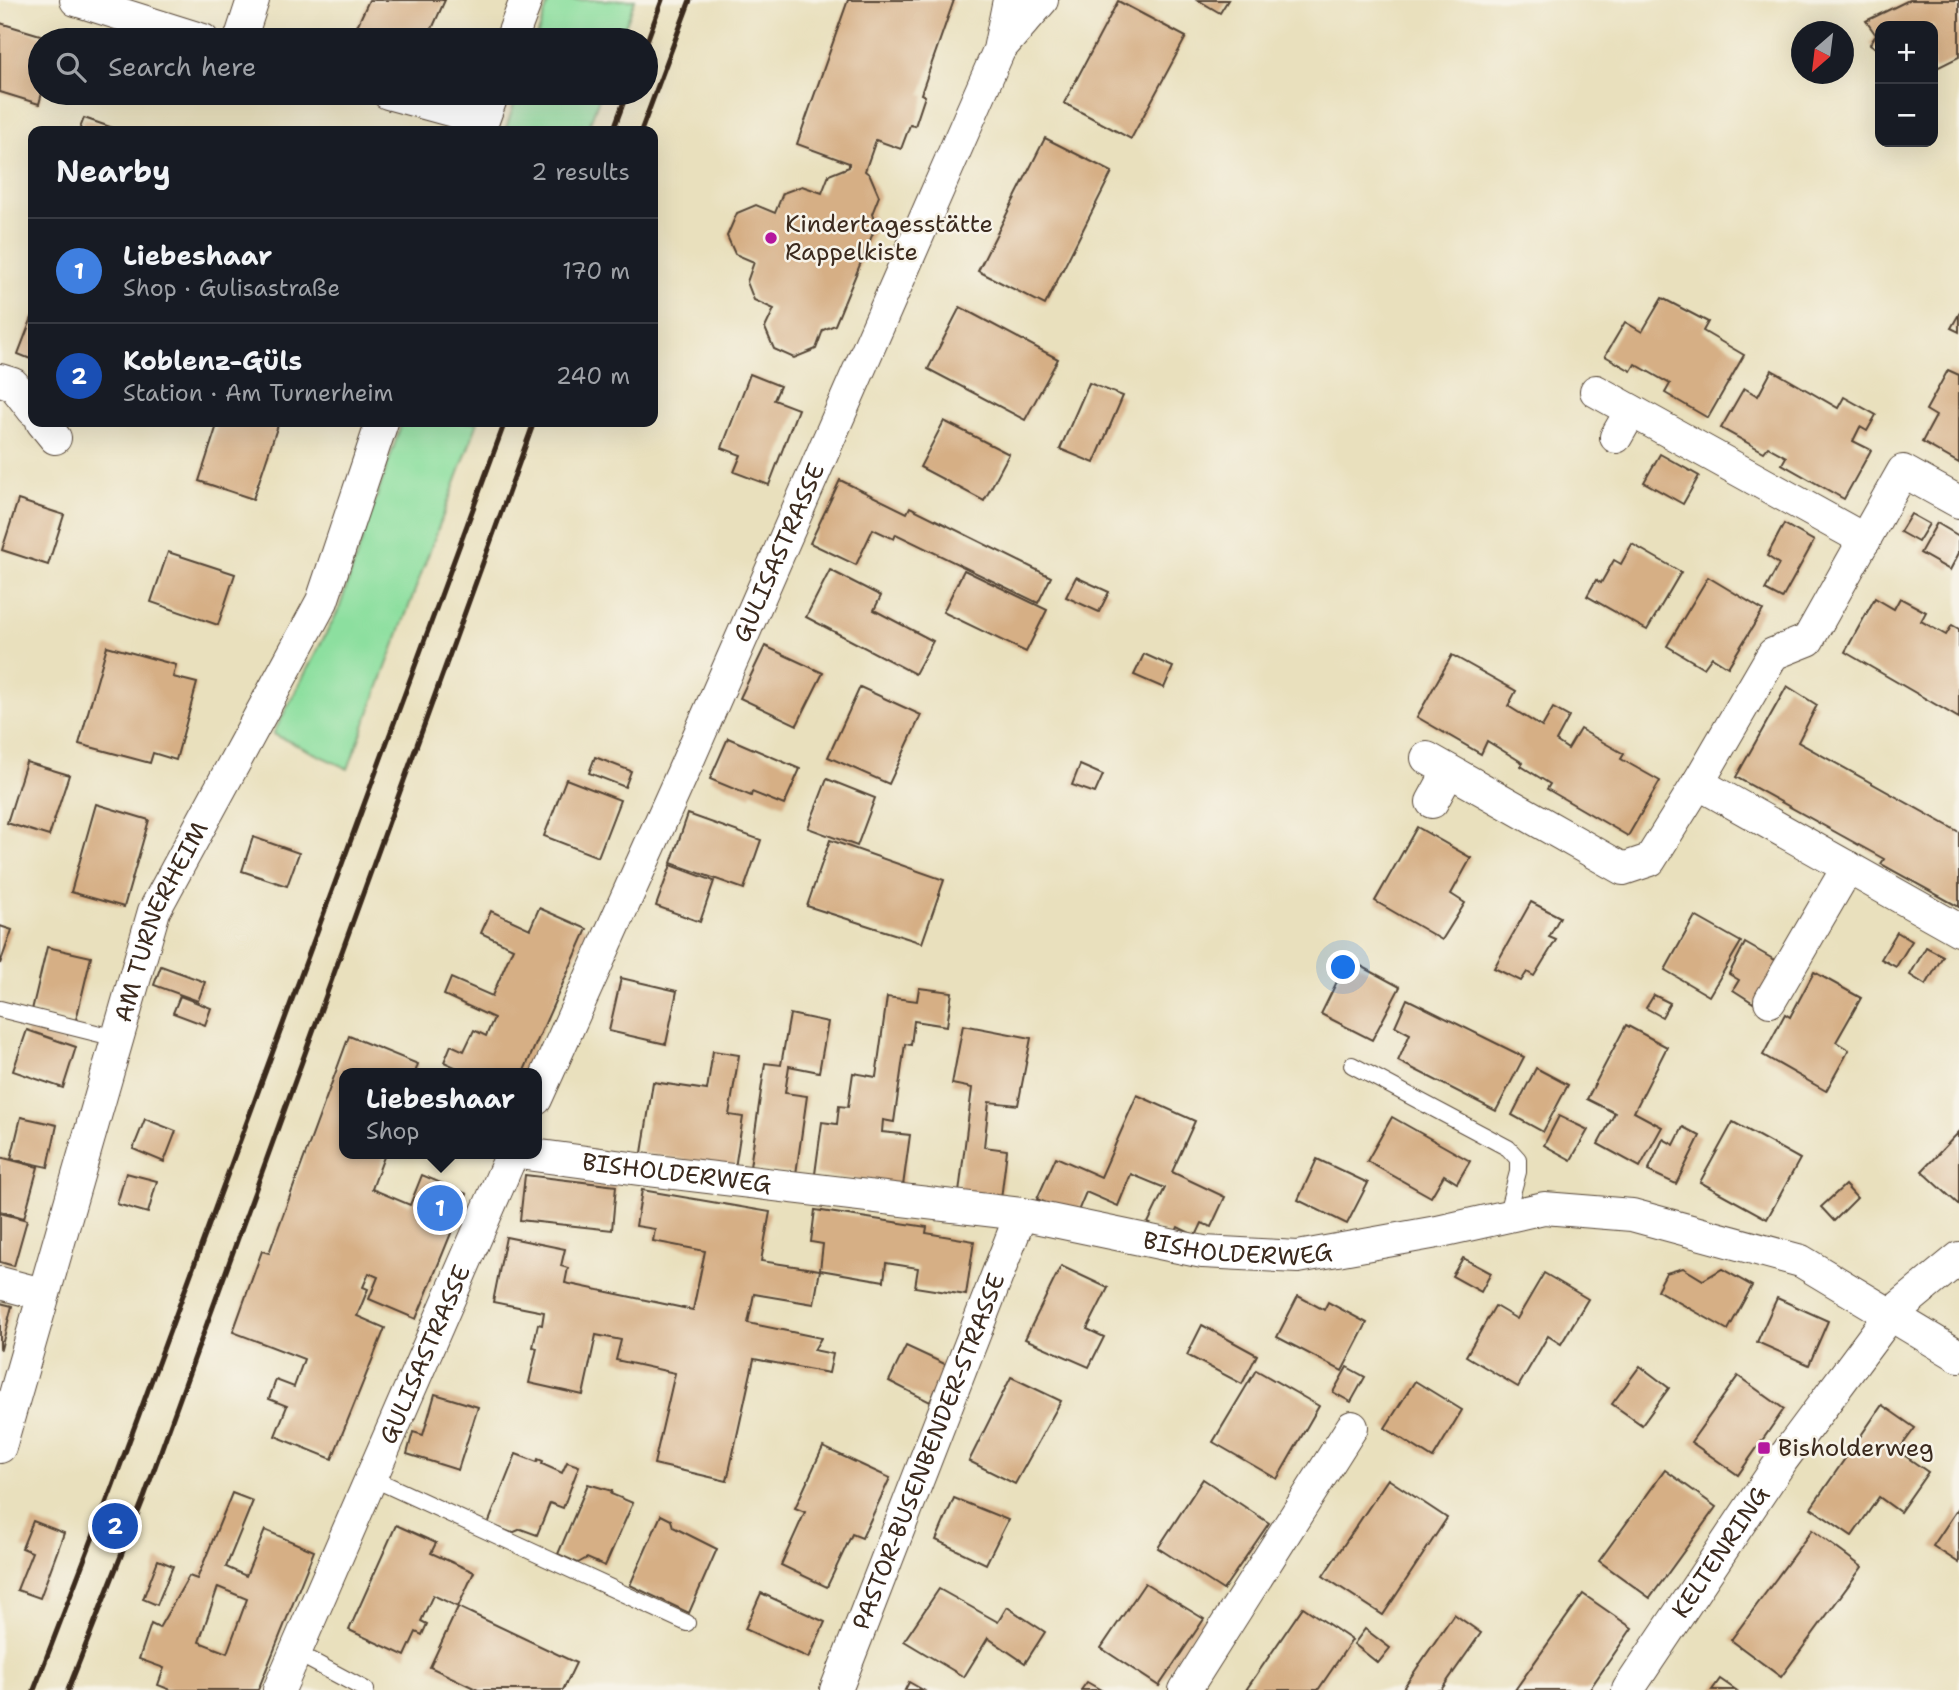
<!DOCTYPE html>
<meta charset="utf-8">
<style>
:root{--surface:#171b24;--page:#20242c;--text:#f1f3f6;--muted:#9ea1a6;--line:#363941;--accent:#2563eb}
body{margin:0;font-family:"Shantell Sans",sans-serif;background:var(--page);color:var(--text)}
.controls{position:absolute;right:21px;top:21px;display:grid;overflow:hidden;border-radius:14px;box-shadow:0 7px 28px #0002}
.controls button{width:63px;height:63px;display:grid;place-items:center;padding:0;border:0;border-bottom:2px solid var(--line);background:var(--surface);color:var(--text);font:35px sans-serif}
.compass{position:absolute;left:1791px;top:21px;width:63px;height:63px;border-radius:50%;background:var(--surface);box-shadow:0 7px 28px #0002;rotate:208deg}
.you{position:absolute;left:1344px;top:968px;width:24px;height:24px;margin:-18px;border:5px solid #fff;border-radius:50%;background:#1a73e8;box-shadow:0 0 0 10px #1a73e833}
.badge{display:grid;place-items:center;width:46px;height:46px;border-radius:50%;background:var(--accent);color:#fff;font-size:23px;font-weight:700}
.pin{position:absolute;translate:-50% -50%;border:4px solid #fff;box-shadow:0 2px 7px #0006}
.popup{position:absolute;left:339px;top:1068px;width:203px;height:91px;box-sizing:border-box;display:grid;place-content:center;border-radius:14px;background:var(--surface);filter:drop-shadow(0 2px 5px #0005);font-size:23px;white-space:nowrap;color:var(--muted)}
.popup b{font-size:26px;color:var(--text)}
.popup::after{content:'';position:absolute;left:50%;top:100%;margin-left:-14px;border:14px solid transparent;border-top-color:var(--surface)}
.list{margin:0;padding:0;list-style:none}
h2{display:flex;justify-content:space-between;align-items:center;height:91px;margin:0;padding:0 28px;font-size:30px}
h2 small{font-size:23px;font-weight:400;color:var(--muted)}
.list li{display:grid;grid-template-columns:46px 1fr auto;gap:21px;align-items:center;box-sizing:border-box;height:105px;padding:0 28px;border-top:2px solid var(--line)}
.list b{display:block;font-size:26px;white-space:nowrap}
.list p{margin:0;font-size:23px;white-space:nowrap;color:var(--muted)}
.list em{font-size:23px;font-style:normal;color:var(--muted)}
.icon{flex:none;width:38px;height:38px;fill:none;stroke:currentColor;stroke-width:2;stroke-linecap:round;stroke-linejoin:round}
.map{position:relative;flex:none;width:1959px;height:1690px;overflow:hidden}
.search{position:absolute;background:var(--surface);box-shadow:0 7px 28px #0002;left:28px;top:28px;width:630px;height:77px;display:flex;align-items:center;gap:18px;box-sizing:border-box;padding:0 24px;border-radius:38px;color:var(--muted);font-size:26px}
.panel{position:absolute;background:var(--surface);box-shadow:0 7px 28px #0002;left:28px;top:126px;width:630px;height:301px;border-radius:14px}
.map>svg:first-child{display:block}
.green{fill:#8cdf9f;stroke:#64845e;stroke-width:2}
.building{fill:#d6af85;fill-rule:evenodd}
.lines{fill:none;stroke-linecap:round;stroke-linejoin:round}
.service-casing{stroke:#554536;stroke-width:18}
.minor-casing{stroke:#554536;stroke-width:34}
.service{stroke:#fff;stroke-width:16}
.minor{stroke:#fff;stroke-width:32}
.rail{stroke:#3b2a1e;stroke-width:5}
.poi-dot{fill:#b5179e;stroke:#f7f3e8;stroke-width:2.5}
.labels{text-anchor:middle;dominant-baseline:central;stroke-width:5;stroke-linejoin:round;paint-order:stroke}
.poi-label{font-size:24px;fill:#3b2a1e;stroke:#f7f3e8;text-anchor:start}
.street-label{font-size:24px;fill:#3b2a1e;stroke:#f7f3e8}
</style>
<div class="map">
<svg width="1959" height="1690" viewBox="0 0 1959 1690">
<rect width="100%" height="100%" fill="#f7f3e8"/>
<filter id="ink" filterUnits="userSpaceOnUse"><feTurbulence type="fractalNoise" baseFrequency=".0143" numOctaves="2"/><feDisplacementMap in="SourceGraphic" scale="14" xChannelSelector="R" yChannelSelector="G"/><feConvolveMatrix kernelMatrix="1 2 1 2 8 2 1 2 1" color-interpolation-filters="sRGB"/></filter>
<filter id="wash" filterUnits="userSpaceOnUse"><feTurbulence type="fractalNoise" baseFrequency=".00686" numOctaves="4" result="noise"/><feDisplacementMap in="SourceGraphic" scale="28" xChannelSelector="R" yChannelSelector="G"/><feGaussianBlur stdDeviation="1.57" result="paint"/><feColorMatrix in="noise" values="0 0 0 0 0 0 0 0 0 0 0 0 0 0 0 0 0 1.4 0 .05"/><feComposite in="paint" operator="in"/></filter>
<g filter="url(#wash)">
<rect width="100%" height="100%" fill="#e9e0bd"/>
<g class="green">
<path d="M549,0H635L620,40H536Z"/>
<path d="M518,93H601L587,131H505Z"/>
<path d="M402,422H478L348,769L273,734L339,609Z"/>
</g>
<g id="blocks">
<g class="building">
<path d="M369,0H445L427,40H359L352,37Z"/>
<path d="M848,0H954L921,94L925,96L915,126L910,125L901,149L876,140L865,171L870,175L879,196L872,214L876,226L835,325L823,330L816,349L794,358L774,349L765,328L774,309L754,300L747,282L754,262L735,254L727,236L737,213L756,205L775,213L783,193L802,186L822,193L829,175L849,167V163L797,144Z"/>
<path d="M1198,0H1228L1220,13Z"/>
<path d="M1909,0H1959V57L1933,70V26H1880V51L1870,44L1876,35L1866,21Z"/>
<path d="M1118,1L1186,37L1131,139L1064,103Z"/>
<path d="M0,23L57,40H40L42,93L39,104L0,92Z"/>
<path d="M84,118L122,131H79Z"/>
<path d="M1045,138L1112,172L1045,305L978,271Z"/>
<path d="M1662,298L1708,322L1703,331L1744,355L1708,418L1665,393L1670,384L1635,364L1631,371L1605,356L1625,322L1642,332Z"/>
<path d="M960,307L1058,359L1025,420L928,369Z"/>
<path d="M1959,314V332L1951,328Z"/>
<path d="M33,315V360L18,354Z"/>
<path d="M1772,370L1838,408L1844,397L1876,415L1867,431L1860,427L1853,441L1871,450L1844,499L1782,464L1786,457L1768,447L1764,452L1721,428L1744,388L1758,396Z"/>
<path d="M1948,370L1959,375V463L1922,442L1936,416L1926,410Z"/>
<path d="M750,374L780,386L774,400L798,409L769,485L734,472L741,455L722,448Z"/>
<path d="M1089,383L1123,396L1094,463L1060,449Z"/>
<path d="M944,421L1009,454L984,501L920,467Z"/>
<path d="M218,422H279L253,499L199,481Z"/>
<path d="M1660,454L1699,476L1683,504L1644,482Z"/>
<path d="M840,480L907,513L910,507L1051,577L1038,603L896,534L894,539L873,529L856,565L810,543Z"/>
<path d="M18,500L64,515L48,565L2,550Z"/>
<path d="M1911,514L1929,524L1918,542L1900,532Z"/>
<path d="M1937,523L1959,536V553L1950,570L1920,553Z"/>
<path d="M1784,524L1814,541L1782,599L1765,590L1779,564L1767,556Z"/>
<path d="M1632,544L1681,572L1647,630L1587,596L1596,580L1601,583L1614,560L1621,564Z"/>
<path d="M168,552L235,574L218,625L151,602Z"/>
<path d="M830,570L881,596L874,610L933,641L915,674L806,617Z"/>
<path d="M964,570L1047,610L1026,652L943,612Z"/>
<path d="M1076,577L1109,592L1099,612L1066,597Z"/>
<path d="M1708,577L1763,610L1728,667L1712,657L1704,668L1667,646Z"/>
<path d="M1875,598L1894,609L1900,598L1926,612L1921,621L1946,635L1952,625L1959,629V718L1845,652Z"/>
<path d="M107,646L176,665L173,677L197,683L176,760L153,753L150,763L79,744Z"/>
<path d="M765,646L823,673L797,725L740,698Z"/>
<path d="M1144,654L1173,667L1164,688L1134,675Z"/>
<path d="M1452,655L1516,691L1508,706L1542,727L1553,708L1569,717L1556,741L1568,749L1580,729L1624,754L1621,759L1660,781L1628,836L1547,789L1550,784L1521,766L1523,763L1487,741L1481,754L1417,717Z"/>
<path d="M1787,686L1817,705L1798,742L1959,832V907L1881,864L1884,859L1736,777Z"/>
<path d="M860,687L921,715L889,784L828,757Z"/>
<path d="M728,738L800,769L784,805L752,792L751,796L710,779Z"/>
<path d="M595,757L631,771L625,787L589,773Z"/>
<path d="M26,762L69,775L49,836L7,823Z"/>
<path d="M1080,765L1103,775L1095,793L1072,785Z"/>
<path d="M566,779L620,800L598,857L544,836Z"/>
<path d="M827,779L875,798L857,846L808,828Z"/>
<path d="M96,804L149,820L124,907L71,892Z"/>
<path d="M688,814L761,840L744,889L671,863Z"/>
<path d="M1417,827L1471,858L1451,894L1465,903L1442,940L1375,901Z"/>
<path d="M253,837L299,853L287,886L242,871Z"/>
<path d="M830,840L944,880L922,943L807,906Z"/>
<path d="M671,865L714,881L700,922L656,906Z"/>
<path d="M1531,902L1560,917L1549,937L1556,940L1534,976L1527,972L1521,981L1494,968Z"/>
<path d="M539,908L587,929L523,1073H468L444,1062L451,1045L464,1051L474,1030L486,1036L494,1018L444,995L451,978L492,996L513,948L481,933L491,911L530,929Z"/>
<path d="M1695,916L1741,942L1709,996L1665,970Z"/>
<path d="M0,926L12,930L0,964Z"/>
<path d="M1897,932L1912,941L1896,967L1881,959Z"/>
<path d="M1745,943L1780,963L1755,1004L1733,990L1739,980L1729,974Z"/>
<path d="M47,947L91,957L76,1020L32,1010Z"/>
<path d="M1926,947L1943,956L1926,985L1910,975Z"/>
<path d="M1348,959L1400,987L1372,1040L1321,1014Z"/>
<path d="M161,966L205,982L198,1001L154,985Z"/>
<path d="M1814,972L1861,998L1836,1042L1849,1050L1826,1091L1763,1055L1785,1014L1790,1017Z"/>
<path d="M621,978L677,991L666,1044L609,1031Z"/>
<path d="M919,988L952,992L947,1026L914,1021L911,1045L905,1044L894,1122L883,1120L882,1132L910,1135L903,1186L815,1174L822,1122L837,1124L839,1106L848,1107L853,1073L876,1077L887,997L917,1001Z"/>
<path d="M1654,995L1670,1003L1662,1017L1646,1008Z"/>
<path d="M180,996L211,1008L205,1025L173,1013Z"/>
<path d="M1407,999L1524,1057L1496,1111L1398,1061L1410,1034L1395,1026Z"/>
<path d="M790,1014L828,1022L819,1072L789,1066L785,1093L807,1096L796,1174L750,1167L765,1063L781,1065Z"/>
<path d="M963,1025L1031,1038L1018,1105L989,1102L984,1147L1007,1150L1001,1199L959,1193L972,1088L952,1084Z"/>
<path d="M1626,1025L1667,1047L1634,1112L1662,1127L1640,1167L1598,1144L1615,1113L1587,1099Z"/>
<path d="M27,1030L76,1047L63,1088L13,1071Z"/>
<path d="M349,1036L418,1064L415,1073H344V1154H385L372,1189L410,1205L422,1175L467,1194L416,1319L369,1299L378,1277L369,1273L363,1287L368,1289L357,1316L385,1328L332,1459L275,1436L287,1406L269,1399L276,1380L294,1387L304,1359L233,1332L262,1251L269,1253Z"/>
<path d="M713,1051L739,1055L729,1115L743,1117L735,1168L642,1153L653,1082L707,1090Z"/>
<path d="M1536,1068L1568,1085L1543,1132L1512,1115Z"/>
<path d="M1137,1095L1195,1121L1172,1172L1225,1197L1211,1227L1202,1223L1196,1236L1178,1227L1174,1236L1148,1223L1165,1188L1131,1174L1118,1206L1086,1192L1076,1216L1037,1199L1056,1157L1101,1177Z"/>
<path d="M1559,1116L1588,1130L1571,1160L1544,1145Z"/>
<path d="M21,1117L57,1125L48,1167L11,1159Z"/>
<path d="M1392,1117L1470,1161L1457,1183L1444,1175L1431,1197L1367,1161Z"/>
<path d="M145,1119L176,1131L164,1162L133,1149Z"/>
<path d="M1733,1122L1800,1159L1767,1219L1700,1182Z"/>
<path d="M1683,1127L1700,1136L1676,1184L1648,1171L1663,1139L1674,1145Z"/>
<path d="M1959,1132V1205L1922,1171Z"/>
<path d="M0,1157L38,1167L24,1218L0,1211Z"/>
<path d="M1317,1159L1368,1183L1347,1224L1298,1200Z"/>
<path d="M126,1173L157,1181L148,1213L117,1204Z"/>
<path d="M525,1175L616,1186L612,1230L520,1220Z"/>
<path d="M1845,1185L1857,1198L1834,1221L1821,1207Z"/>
<path d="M642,1190L770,1212L761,1261L820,1270L823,1244L811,1242L815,1210L927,1227L926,1233L974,1241L966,1295L915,1287L918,1268L886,1263L884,1281L820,1270L814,1304L754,1294L748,1323L821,1338L814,1350L833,1354L829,1373L754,1359L727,1481L654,1464L675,1373L616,1360L621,1340L596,1335L583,1395L529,1383L537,1348L533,1347L538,1324L542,1325L544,1312L493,1302L506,1237L565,1249L561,1266L568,1268L565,1283L693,1310L705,1251L653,1241L655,1229L636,1226Z"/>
<path d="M0,1213L27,1220L14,1266L0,1262Z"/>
<path d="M1463,1258L1491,1273L1481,1292L1452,1276Z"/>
<path d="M1061,1266L1108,1288L1087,1329L1104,1337L1089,1367L1025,1339Z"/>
<path d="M1683,1268L1703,1280L1722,1269L1752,1286L1728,1330L1657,1290L1666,1273Z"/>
<path d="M1544,1273L1588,1299L1561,1344L1548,1336L1518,1387L1466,1356L1495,1306L1517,1319Z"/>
<path d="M1298,1296L1324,1310L1328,1302L1367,1323L1342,1371L1277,1337Z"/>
<path d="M1777,1298L1828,1321L1809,1365L1757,1342Z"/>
<path d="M0,1303L12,1306L1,1349L0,1348Z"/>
<path d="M1202,1325L1257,1355L1242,1384L1187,1355Z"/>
<path d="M906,1346L947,1365L930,1402L889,1381Z"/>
<path d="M1640,1366L1669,1388L1642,1425L1612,1404Z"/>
<path d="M1347,1367L1365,1377L1351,1402L1333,1392Z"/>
<path d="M1256,1370L1319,1406L1277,1479L1213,1442Z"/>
<path d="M1738,1376L1784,1409L1738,1475L1691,1442Z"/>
<path d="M1011,1377L1061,1401L1015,1484L969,1461Z"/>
<path d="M1415,1381L1462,1410L1433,1458L1385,1428Z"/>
<path d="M435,1394L478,1407L458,1470L407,1454L413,1432L423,1435Z"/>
<path d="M1882,1405L1915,1428L1898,1451L1928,1472L1900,1512L1879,1497L1852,1536L1811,1508Z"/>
<path d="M823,1447L890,1478L862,1538L852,1534L827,1587L781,1565L805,1512L795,1508Z"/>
<path d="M516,1454L537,1462L538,1459L543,1461L542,1464L562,1473L567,1462L579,1466L563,1508L550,1503L537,1535L521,1529L512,1533L488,1524Z"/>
<path d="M1665,1470L1716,1507L1650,1598L1599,1561Z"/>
<path d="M1203,1479L1269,1523L1223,1590L1158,1548Z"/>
<path d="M1388,1479L1447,1518L1383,1615L1323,1576Z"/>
<path d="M588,1484L612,1491L611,1494L633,1503L605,1566L587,1558L578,1563L558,1554Z"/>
<path d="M232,1493L253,1501L226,1567L246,1576L265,1530L314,1551L258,1690H171L158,1685L164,1668L139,1659L151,1624L159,1628L189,1576L197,1579ZM218,1587L247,1599L227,1653L199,1642Z"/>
<path d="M954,1498L1008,1520L986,1564L936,1540Z"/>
<path d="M1959,1507V1563L1933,1546Z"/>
<path d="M661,1515L671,1520L673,1527L717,1549L689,1613L630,1585Z"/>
<path d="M33,1521L64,1533L40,1598L17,1590L32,1552L22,1548Z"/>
<path d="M396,1525L436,1543L431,1553L474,1572L458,1607L433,1595L421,1621L427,1624L422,1635L416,1632L405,1656L349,1630Z"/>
<path d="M1812,1530L1862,1567L1781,1677L1731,1640Z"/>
<path d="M158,1560L173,1566L157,1605L143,1599Z"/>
<path d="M1145,1583L1204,1619L1159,1686L1101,1648Z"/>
<path d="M939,1589L998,1622L1007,1607L1045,1632L1025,1663L988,1638L964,1677L904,1641Z"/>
<path d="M761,1593L825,1622L809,1658L745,1629Z"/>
<path d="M1583,1594L1632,1628L1589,1690H1515Z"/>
<path d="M458,1607L576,1663L563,1690H478L430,1667Z"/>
<path d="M1303,1607L1352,1640L1318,1690H1246Z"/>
<path d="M1454,1614L1481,1633L1441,1690H1402Z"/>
<path d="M1365,1629L1390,1648L1378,1663L1354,1644Z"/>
<path d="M1720,1679L1736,1690H1712Z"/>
<path d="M909,1682L923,1690H905Z"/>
<path d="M1087,1682L1101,1690H1081Z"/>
</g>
</g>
</g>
<g filter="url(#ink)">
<use href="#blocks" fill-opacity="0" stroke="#554536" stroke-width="2"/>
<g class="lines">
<defs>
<g id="service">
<path d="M0,1009L116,1038"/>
<path d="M1352,1065L1508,1148L1518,1159V1172L1506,1216"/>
<path d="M372,1478L687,1623"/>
<path d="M295,1652L366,1690"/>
</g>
<g id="minor">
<path d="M76,0L203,40"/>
<path d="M240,40L253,0"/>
<path d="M511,40L526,0"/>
<path d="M1002,46L1042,0"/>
<path d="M388,93L483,119"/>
<path d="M479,131L493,93"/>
<path d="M0,380L13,384L33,410"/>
<path d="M1596,391L1865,540"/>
<path d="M42,422L55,438"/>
<path d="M1616,437L1631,411"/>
<path d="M1427,758L1623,869L1650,860L1698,783L1773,654L1808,640L1903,471L1959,502"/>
<path d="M1698,783L1959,930"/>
<path d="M1432,802L1449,771"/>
<path d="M1770,1001L1848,867"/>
<path id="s1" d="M536,1099L683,772L999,50L1009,0"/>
<path id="s2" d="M526,1154L639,1169L1021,1214L1203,1252L1298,1257L1437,1232L1544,1208L1632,1215L1801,1261L1959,1356"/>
<path d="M0,1283L42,1294"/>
<path id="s3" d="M0,1447L154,911L322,601L382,422"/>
<path id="s4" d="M279,1690L512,1154"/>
<path id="s5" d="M836,1690L1021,1214"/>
<path d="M1185,1690L1352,1427"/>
<path id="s6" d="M1628,1690L1782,1460L1890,1315L1959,1258"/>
</g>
</defs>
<use href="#service" class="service-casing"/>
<use href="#minor" class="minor-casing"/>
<use href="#service" class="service"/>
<use href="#minor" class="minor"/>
<g class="rail">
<path d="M646,44L662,0"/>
<path d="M613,131L627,93"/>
<path d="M641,131L690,0"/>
<path d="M34,1690L113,1485L505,422"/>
<path d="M68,1690L143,1500L534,422"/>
</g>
</g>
</g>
<g class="poi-dot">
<circle cx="771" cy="238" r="7"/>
<rect x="1757" y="1441" width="14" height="14" rx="3.5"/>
</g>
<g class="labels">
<g class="poi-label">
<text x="785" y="224">Kindertagesstätte<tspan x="785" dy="28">Rappelkiste</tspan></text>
<text x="1778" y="1448">Bisholderweg</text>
</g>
<g class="street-label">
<text stroke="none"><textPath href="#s1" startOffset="598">GULISASTRASSE</textPath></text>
<text stroke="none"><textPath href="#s3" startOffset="550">AM TURNERHEIM</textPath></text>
<text stroke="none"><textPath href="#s2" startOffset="152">BISHOLDERWEG</textPath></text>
<text stroke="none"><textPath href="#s2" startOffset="719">BISHOLDERWEG</textPath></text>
<text stroke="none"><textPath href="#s4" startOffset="366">GULISASTRASSE</textPath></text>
<text stroke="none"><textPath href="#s5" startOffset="256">PASTOR-BUSENBENDER-STRASSE</textPath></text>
<text stroke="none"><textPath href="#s6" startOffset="166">KELTENRING</textPath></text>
</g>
</g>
</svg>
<div class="controls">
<button>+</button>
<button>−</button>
</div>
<svg class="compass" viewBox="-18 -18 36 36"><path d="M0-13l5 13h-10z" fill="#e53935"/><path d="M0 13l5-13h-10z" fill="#9ea1a6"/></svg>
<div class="you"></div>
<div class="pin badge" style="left:440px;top:1208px;background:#3f7fe0">1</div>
<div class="popup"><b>Liebeshaar</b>Shop</div>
<div class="pin badge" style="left:115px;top:1526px;background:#1a4fb4">2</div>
<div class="search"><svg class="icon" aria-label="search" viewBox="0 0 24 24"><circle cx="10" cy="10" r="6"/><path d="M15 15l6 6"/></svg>Search here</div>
<section class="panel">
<h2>Nearby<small>2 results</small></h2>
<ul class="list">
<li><span class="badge" style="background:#3f7fe0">1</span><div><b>Liebeshaar</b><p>Shop · Gulisastraße</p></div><em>170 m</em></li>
<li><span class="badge" style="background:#1a4fb4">2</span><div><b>Koblenz-Güls</b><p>Station · Am Turnerheim</p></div><em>240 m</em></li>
</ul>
</section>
</div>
